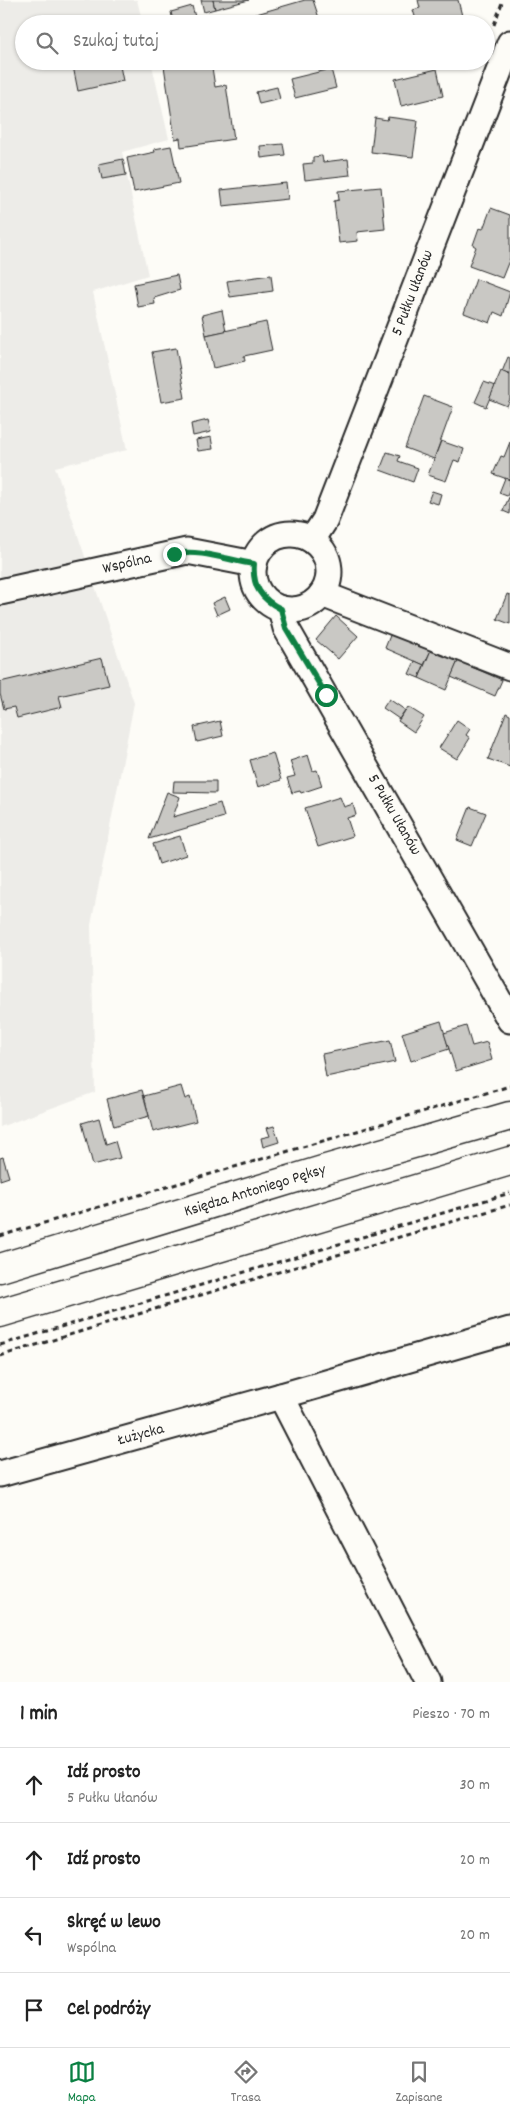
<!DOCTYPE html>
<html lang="pl">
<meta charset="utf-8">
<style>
:root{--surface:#fff;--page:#f6f6f6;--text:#222;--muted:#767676;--line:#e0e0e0;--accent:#0b8043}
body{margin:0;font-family:Dekko,sans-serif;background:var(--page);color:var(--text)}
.stop{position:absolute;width:15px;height:15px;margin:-11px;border:4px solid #0b8043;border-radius:50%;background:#fff}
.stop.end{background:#0b8043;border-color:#fff;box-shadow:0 1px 5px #0008}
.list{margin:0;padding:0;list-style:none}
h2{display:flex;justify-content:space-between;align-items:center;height:65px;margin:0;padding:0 20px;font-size:21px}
h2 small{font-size:16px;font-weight:400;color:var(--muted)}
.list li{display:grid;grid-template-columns:32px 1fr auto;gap:15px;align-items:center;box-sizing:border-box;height:75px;padding:0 20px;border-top:1px solid var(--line)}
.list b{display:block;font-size:19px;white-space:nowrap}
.list p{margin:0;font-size:16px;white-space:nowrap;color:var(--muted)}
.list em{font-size:16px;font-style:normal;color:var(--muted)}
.icon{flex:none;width:28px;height:28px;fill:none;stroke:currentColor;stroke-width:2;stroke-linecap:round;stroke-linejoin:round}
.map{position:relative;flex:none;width:510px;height:1682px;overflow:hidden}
.search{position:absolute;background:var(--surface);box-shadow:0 1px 4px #0004;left:15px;right:15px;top:15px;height:55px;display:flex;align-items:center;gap:12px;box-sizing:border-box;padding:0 18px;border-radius:28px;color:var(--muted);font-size:19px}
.sheet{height:365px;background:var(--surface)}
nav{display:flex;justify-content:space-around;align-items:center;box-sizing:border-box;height:70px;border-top:1px solid var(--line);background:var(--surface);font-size:14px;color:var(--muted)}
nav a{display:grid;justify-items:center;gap:2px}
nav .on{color:var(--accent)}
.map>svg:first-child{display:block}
.built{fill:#edece8}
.building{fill:#c9c8c4;stroke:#2b2b2b}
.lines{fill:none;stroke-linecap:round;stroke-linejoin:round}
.minor-casing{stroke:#2b2b2b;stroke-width:29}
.major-casing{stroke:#2b2b2b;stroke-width:31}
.path{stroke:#2b2b2b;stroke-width:3;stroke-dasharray:5 4;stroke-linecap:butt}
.minor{stroke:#fdfcf7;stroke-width:25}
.major{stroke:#fdfcf7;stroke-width:28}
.route{stroke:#0b8043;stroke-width:6}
.labels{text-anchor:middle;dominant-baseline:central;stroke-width:4;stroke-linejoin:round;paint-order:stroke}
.street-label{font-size:16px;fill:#2b2b2b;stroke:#fdfcf7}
</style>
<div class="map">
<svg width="510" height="1682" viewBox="0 0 510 1682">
<rect width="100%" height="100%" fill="#fdfcf7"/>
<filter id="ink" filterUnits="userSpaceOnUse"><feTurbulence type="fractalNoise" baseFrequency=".02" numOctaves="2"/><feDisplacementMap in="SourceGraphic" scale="10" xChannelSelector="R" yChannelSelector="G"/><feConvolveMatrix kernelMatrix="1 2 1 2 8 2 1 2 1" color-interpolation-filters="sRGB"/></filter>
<g filter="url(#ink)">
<path class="built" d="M0,0H137L143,24H24V61H151L169,139L122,152L148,275L93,292L127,450L55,467L134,703L91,925L95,1092L0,1127Z"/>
<g class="building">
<path d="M201,0H213L215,9L204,12Z"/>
<path d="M213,0H249L215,9Z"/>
<path d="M305,0H313L321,24H256L253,15Z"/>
<path d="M418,0H458L464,24H425L424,21L417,23L413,10L420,8Z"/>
<path d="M192,6L197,24H163L173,21L171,12Z"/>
<path d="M72,61H119L123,81L78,91Z"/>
<path d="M198,61H211L215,87L226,85L234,139L181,147L180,138L175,139L164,66Z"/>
<path d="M331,69L336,88L295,98L290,79Z"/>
<path d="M437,69L443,96L401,106L395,79Z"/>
<path d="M277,87L280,99L259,104L256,92Z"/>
<path d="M388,117L418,121L413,157L371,152L375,118L387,120Z"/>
<path d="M283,144L285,155L261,158L260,146Z"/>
<path d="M171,146L179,183L134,192L127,158L155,152L154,149Z"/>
<path d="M322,156L323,162L348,159L350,175L305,180L303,164L313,163V157Z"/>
<path d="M123,159L126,175L102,179L99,164Z"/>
<path d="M286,183L288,199L223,206L221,190Z"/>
<path d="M381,187L385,229L357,232L358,241L339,243L334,201L339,200L338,191Z"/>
<path d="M491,208L510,215V258L502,278L469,266L476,247L473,245L479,228L483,229Z"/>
<path d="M177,275L180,290L154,298L155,304L138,307L134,284Z"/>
<path d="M271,275L273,291L230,297L227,281Z"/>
<path d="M476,279L510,292L503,316L494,312L490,323L464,313Z"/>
<path d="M222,310L226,331L206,335L202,315Z"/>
<path d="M266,322L272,350L244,356L245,361L213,368L206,335Z"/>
<path d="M176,348L185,398L161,402L152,352Z"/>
<path d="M508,357L510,358V375L502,372Z"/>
<path d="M501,371L510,375V399L507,406L489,399Z"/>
<path d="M484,382L495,386L486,407L475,402Z"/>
<path d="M424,396L453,407L434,459L405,448Z"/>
<path d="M208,420L211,432L193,436L191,424Z"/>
<path d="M211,437L213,449L198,451L196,440Z"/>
<path d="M441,441L464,449L460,462L454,460L446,481L428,475Z"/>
<path d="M510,442V480L493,474L501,456L504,457Z"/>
<path d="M387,452L400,456L398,461L418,468L413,482L380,470Z"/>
<path d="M505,478L510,480V489L507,496L499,493Z"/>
<path d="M432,491L441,494L438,504L428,501Z"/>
<path d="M510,495V514L503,511Z"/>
<path d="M507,594L510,595V624L497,619Z"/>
<path d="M225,597L230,609L217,615L212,603Z"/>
<path d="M336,616L358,636L338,659L316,640Z"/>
<path d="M391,633L431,650L424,665L385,648Z"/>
<path d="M431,650L458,661L446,690L419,678Z"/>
<path d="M102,658L109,685L59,696L62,707L17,718L14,707L4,709L0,694V682Z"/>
<path d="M415,661L424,665L419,678L409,674Z"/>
<path d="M458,661L502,680L495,696L451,677Z"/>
<path d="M389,699L405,710L399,719L383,708Z"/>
<path d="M408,707L424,717L414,732L398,721Z"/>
<path d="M506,713L510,715V767L488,759Z"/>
<path d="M457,720L470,729L466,735L470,738L457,759L439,748Z"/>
<path d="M220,721L223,736L197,742L194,727Z"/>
<path d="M273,753L281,780L258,787L250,760Z"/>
<path d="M308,755L313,771L317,770L322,786L301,793L300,791L292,793L287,778L295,776L290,761Z"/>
<path d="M174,781H216V793L173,792Z"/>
<path d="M167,792L180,797L173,817L220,803L224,817L149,839Z"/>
<path d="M340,797L344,807L353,804L356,815L347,818L353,836L318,847L305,808Z"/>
<path d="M470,807L486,813L472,846L457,840Z"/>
<path d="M180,836L186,855L159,864L153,844Z"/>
<path d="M441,1021L449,1049L411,1061L402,1033Z"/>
<path d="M466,1026L472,1046L487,1042L492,1060L456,1071L444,1033Z"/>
<path d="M390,1040L395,1062L326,1077L322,1054Z"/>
<path d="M181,1086L185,1099L190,1097L196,1121L153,1132L144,1096Z"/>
<path d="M142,1090L149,1116L114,1126L107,1099Z"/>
<path d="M99,1118L106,1144L115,1141L120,1158L93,1165L82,1123Z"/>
<path d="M274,1126L279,1142L263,1147L261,1138L270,1136L267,1128Z"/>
<path d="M3,1157L9,1177L0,1180V1158Z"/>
</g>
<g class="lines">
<defs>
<g id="minor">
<circle cx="291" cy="572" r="38"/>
<path d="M312,540L325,520L510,43"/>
<path d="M0,592L187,551L254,564"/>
<path d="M322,594L510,667"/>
<path d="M281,609L286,628L510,1020"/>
<path d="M281,1396L428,1682"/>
<path d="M0,1474L281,1396L510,1330"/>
</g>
<g id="major">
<path d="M0,1268L326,1169L510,1116"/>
<path d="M0,1313L510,1161"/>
</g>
</defs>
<use href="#minor" class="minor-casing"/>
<use href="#major" class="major-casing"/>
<g class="path">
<path d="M494,25L503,0"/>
<path d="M0,1236L510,1086"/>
<path d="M0,1345L510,1193"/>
<path d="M0,1356L244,1282L510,1205"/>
</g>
<use href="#minor" class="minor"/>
<use href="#major" class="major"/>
</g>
</g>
<g class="lines" filter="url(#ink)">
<path class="route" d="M174,554C201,549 227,560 254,564C252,586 261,599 281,609L286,628L326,695"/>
</g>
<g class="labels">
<g class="street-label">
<text transform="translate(413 293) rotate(-69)">5 Pułku Ułanów</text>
<text transform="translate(127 564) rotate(-13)">Wspólna</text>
<text transform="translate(394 815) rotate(60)">5 Pułku Ułanów</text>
<text transform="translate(255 1191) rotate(-17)">Księdza Antoniego Pęksy</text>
<text transform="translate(141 1435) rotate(-15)">Łużycka</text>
</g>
</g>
</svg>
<div class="stop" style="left:326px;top:695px"></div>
<div class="stop end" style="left:174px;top:554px"></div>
<div class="search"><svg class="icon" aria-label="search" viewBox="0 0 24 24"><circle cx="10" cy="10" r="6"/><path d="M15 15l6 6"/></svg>Szukaj tutaj</div>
</div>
<section class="sheet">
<h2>1 min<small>Pieszo · 70 m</small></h2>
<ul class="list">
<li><svg class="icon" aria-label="ahead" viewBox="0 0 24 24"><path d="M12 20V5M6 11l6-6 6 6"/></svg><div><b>Idź prosto</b><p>5 Pułku Ułanów</p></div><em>30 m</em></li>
<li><svg class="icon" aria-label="ahead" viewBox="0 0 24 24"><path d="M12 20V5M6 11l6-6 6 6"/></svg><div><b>Idź prosto</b></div><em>20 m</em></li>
<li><svg class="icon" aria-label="left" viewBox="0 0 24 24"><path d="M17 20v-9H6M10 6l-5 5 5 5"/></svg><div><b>Skręć w lewo</b><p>Wspólna</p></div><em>20 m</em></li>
<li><svg class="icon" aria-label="arrive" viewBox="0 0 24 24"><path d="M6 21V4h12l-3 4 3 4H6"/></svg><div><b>Cel podróży</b></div></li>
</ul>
</section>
<nav>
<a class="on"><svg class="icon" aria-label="map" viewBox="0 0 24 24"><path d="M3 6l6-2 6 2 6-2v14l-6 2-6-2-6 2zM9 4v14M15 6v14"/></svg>Mapa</a>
<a><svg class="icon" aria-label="directions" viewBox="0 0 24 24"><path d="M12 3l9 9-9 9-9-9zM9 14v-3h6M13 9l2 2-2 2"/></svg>Trasa</a>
<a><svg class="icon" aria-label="saved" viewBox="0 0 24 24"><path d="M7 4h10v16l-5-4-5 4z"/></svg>Zapisane</a>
</nav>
